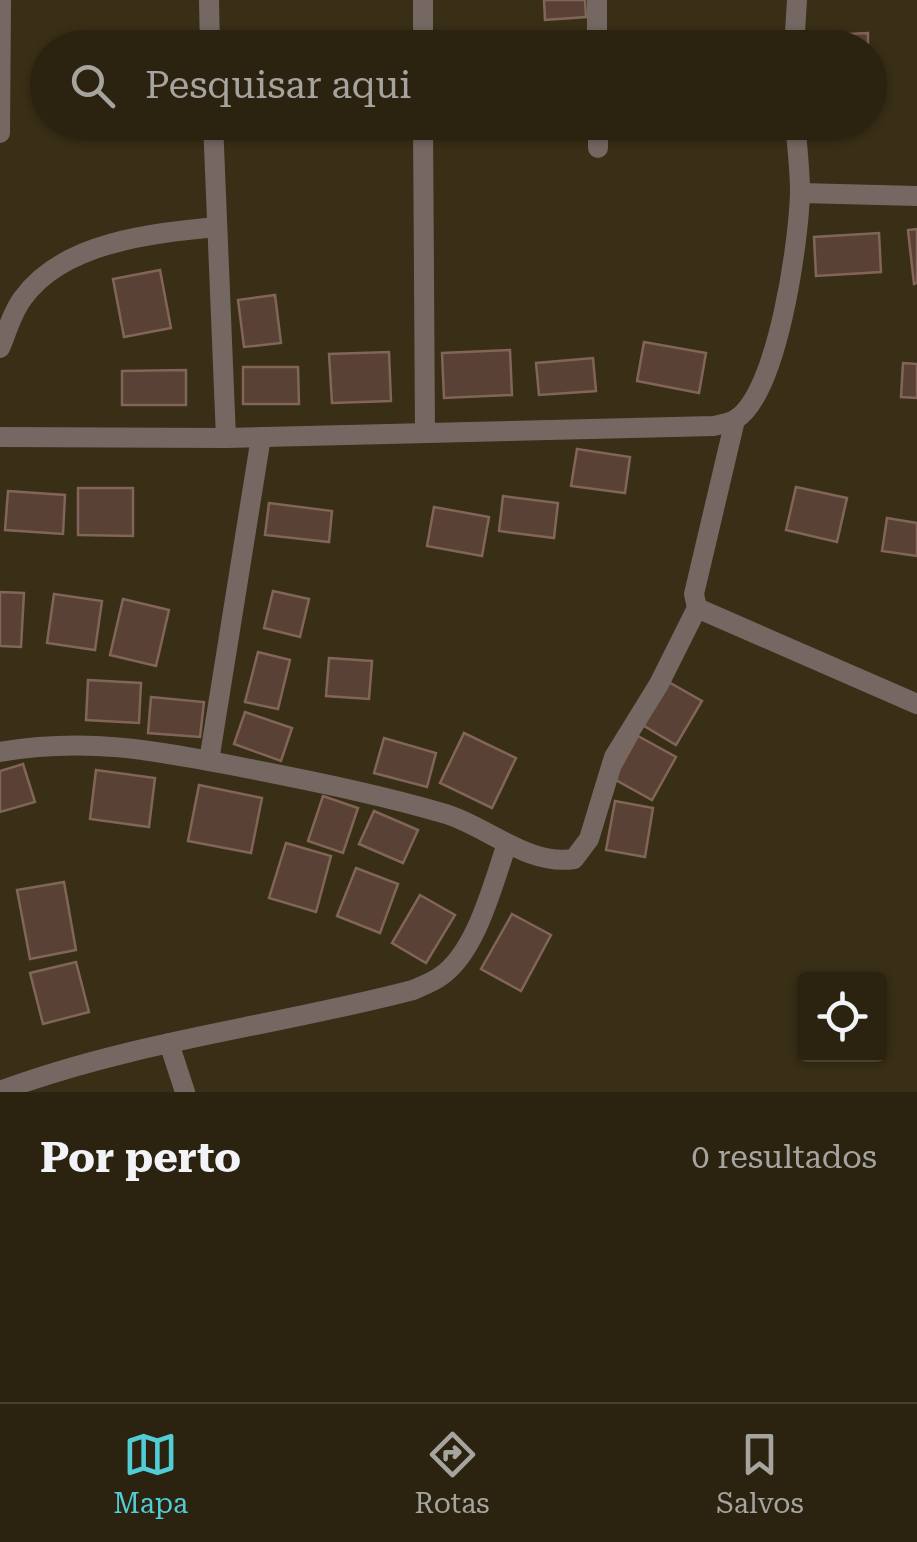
<!DOCTYPE html>
<html lang="pt">
<style>
:root{--surface:#2b2210;--page:#372f1e;--text:#f1f3f6;--muted:#a6a49f;--line:#473f30;--accent:#52ccd5}
body{margin:0;font-family:"Roboto Serif",serif;background:var(--page);color:var(--text)}
.controls{position:absolute;right:30px;bottom:30px;display:grid;overflow:hidden;border-radius:10px;box-shadow:0 2px 8px #0004}
.controls button{width:90px;height:90px;display:grid;place-items:center;padding:0;border:0;border-bottom:2px solid var(--line);background:var(--surface);color:var(--text);font:50px sans-serif}
.list{margin:0;padding:0;list-style:none}
h2{display:flex;justify-content:space-between;align-items:center;height:130px;margin:0;padding:0 40px;font-size:42px}
h2 small{font-size:32px;font-weight:400;color:var(--muted)}
.icon{flex:none;width:55px;height:55px;fill:none;stroke:currentColor;stroke-width:2;stroke-linecap:round;stroke-linejoin:round}
.map{position:relative;flex:none;width:917px;height:1092px;overflow:hidden}
.search{position:absolute;background:var(--surface);box-shadow:0 2px 8px #0004;left:30px;right:30px;top:30px;height:110px;display:flex;align-items:center;gap:25px;box-sizing:border-box;padding:0 35px;border-radius:55px;color:var(--muted);font-size:38px}
.sheet{height:310px;background:var(--surface)}
nav{display:flex;justify-content:space-around;align-items:center;box-sizing:border-box;height:140px;border-top:2px solid var(--line);background:var(--surface);font-size:28px;color:var(--muted)}
nav a{display:grid;justify-items:center;gap:5px}
nav .on{color:var(--accent)}
.map>svg:first-child{display:block}
.building{fill:#5a4135;stroke:#816558;stroke-width:2.5}
.lines{fill:none;stroke-linecap:round;stroke-linejoin:round}
.street{stroke:#756863;stroke-width:20}
</style>
<div class="map">
<svg width="917" height="1092" viewBox="0 0 917 1092">
<rect width="100%" height="100%" fill="#392e16"/>
<g class="building">
<path d="M544,0H585L586,17L545,20Z"/>
<path d="M868,33V48H827V35Z"/>
<path d="M917,229V283L914,284L908,230Z"/>
<path d="M879,233L881,272L816,276L814,237Z"/>
<path d="M160,270L171,328L124,337L113,279Z"/>
<path d="M275,295L281,343L244,347L238,300Z"/>
<path d="M644,342L706,353L699,393L637,381Z"/>
<path d="M510,350L512,395L444,398L442,353Z"/>
<path d="M389,352L391,401L332,403L329,354Z"/>
<path d="M593,358L596,391L539,395L536,363Z"/>
<path d="M903,363L917,364V398L901,397Z"/>
<path d="M243,367H298L299,404H243Z"/>
<path d="M186,370V405H122V371Z"/>
<path d="M577,449L630,457L625,493L571,486Z"/>
<path d="M796,487L847,498L837,542L786,530Z"/>
<path d="M78,488H133V536L78,535Z"/>
<path d="M8,491L65,495L63,534L5,530Z"/>
<path d="M503,496L558,503L554,538L499,531Z"/>
<path d="M269,503L332,511L329,542L265,535Z"/>
<path d="M434,507L489,517L482,556L427,546Z"/>
<path d="M887,518L917,523V556L882,551Z"/>
<path d="M273,591L309,599L300,637L264,628Z"/>
<path d="M0,592L24,593L21,647L0,646Z"/>
<path d="M54,594L102,601L95,650L47,643Z"/>
<path d="M123,599L169,610L156,666L110,655Z"/>
<path d="M258,652L290,660L278,709L245,702Z"/>
<path d="M329,658L372,661L369,699L326,696Z"/>
<path d="M88,680L141,683L139,723L86,720Z"/>
<path d="M667,681L702,701L676,745L641,724Z"/>
<path d="M151,697L204,702L200,737L148,733Z"/>
<path d="M245,712L292,728L281,761L234,744Z"/>
<path d="M464,733L516,758L492,808L440,783Z"/>
<path d="M638,736L676,757L652,800L614,779Z"/>
<path d="M384,738L436,753L427,787L374,773Z"/>
<path d="M23,764L35,802L0,812V771Z"/>
<path d="M96,770L155,778L149,827L90,819Z"/>
<path d="M199,785L262,798L251,853L188,841Z"/>
<path d="M323,796L358,808L343,853L308,841Z"/>
<path d="M615,801L653,808L645,857L606,850Z"/>
<path d="M374,811L418,830L403,863L359,844Z"/>
<path d="M286,843L331,856L316,912L269,898Z"/>
<path d="M356,868L398,884L380,933L337,916Z"/>
<path d="M64,882L76,950L30,959L17,890Z"/>
<path d="M420,895L455,915L426,963L392,943Z"/>
<path d="M512,914L551,935L521,991L481,969Z"/>
<path d="M76,962L89,1012L43,1024L30,973Z"/>
</g>
<g class="lines">
<g class="street">
<path d="M209,0L210,48"/>
<path d="M423,48V0"/>
<path d="M597,48V0"/>
<path d="M794,48L797,0"/>
<path d="M213,122L226,438"/>
<path d="M423,122L425,432"/>
<path d="M598,122V148"/>
<path d="M0,133L1,0"/>
<path d="M800,193L917,196"/>
<path d="M0,348C7,332 12,312 23,298C63,242 153,233 217,227"/>
<path d="M0,437L226,438L714,426C721,424 730,423 736,419C778,393 799,240 800,192C800,169 797,146 795,122"/>
<path d="M697,608L917,704"/>
<path d="M0,752C91,736 162,752 251,769C316,782 382,795 446,814C488,827 528,866 574,859L589,839L614,757L659,684L697,608L694,594L735,420"/>
<path d="M209,761L261,437"/>
<path d="M169,1043L185,1092"/>
<path d="M0,1091C134,1041 276,1026 413,990C422,986 433,982 441,976C477,951 493,883 507,844"/>
</g>
</g>
</svg>
<div class="controls">
<button><svg class="icon" aria-label="locate" viewBox="0 0 24 24"><circle cx="12" cy="12" r="6"/><path d="M12 2v4M12 18v4M2 12h4M18 12h4"/></svg></button>
</div>
<div class="search"><svg class="icon" aria-label="search" viewBox="0 0 24 24"><circle cx="10" cy="10" r="6"/><path d="M15 15l6 6"/></svg>Pesquisar aqui</div>
</div>
<section class="sheet">
<h2>Por perto<small>0 resultados</small></h2>
<ul class="list">
</ul>
</section>
<nav>
<a class="on"><svg class="icon" aria-label="map" viewBox="0 0 24 24"><path d="M3 6l6-2 6 2 6-2v14l-6 2-6-2-6 2zM9 4v14M15 6v14"/></svg>Mapa</a>
<a><svg class="icon" aria-label="directions" viewBox="0 0 24 24"><path d="M12 3l9 9-9 9-9-9zM9 14v-3h6M13 9l2 2-2 2"/></svg>Rotas</a>
<a><svg class="icon" aria-label="saved" viewBox="0 0 24 24"><path d="M7 4h10v16l-5-4-5 4z"/></svg>Salvos</a>
</nav>
